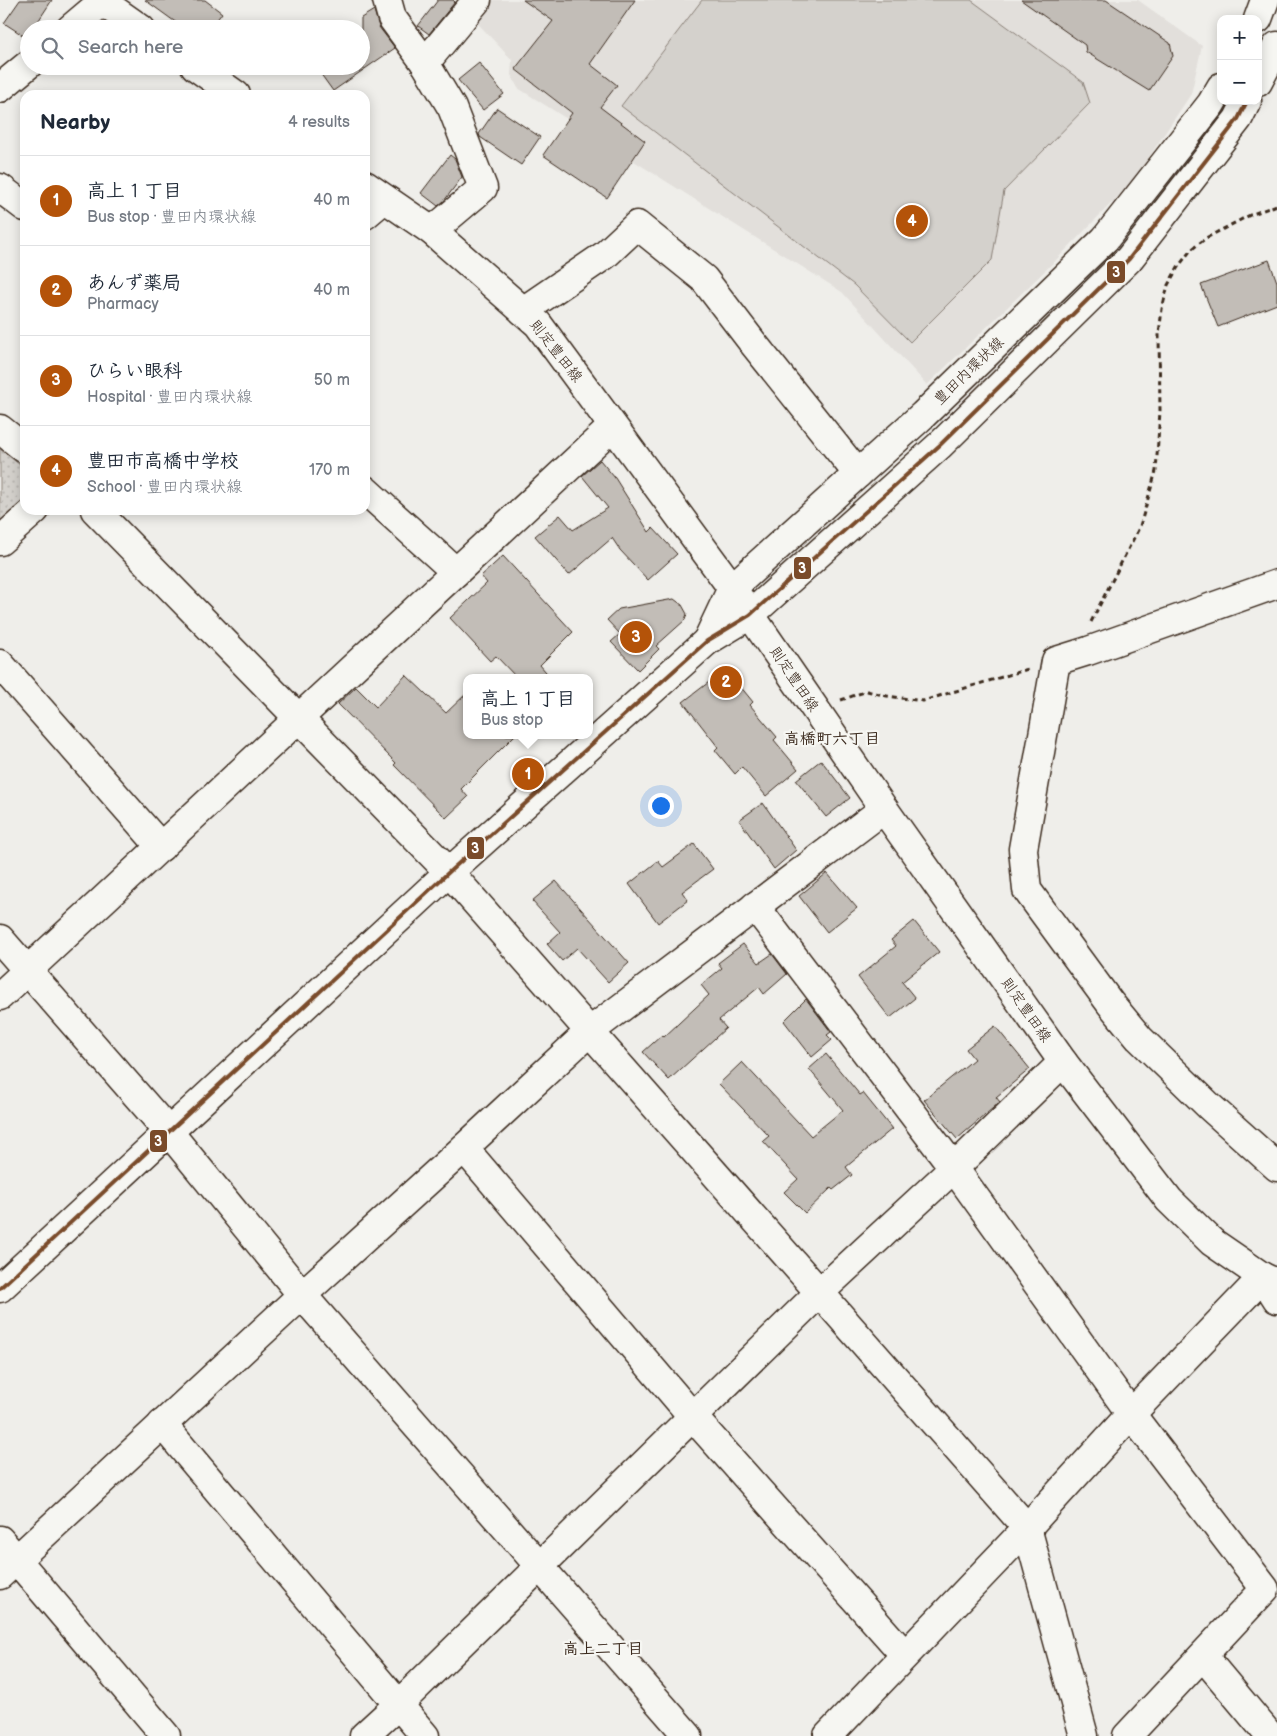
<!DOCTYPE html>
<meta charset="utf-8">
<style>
:root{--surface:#fff;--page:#f6f6f7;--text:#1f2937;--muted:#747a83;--line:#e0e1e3;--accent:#b45309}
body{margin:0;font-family:"Balsamiq Sans","Klee One",sans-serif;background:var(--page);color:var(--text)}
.controls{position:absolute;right:15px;top:15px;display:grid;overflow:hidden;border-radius:10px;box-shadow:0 2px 12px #0003}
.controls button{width:45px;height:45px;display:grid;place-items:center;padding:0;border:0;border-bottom:1px solid var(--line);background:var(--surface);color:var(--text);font:25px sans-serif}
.you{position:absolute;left:660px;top:805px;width:18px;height:18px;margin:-12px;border:4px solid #fff;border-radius:50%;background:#1a73e8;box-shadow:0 0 0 8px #1a73e833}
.badge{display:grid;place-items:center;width:32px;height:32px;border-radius:50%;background:var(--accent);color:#fff;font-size:16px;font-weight:700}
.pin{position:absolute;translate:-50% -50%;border:2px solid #fff;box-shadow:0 1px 5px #0006}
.popup{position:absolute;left:463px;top:674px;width:130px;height:65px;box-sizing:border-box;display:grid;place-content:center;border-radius:10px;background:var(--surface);filter:drop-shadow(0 1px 4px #0005);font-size:16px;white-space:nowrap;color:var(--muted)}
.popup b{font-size:19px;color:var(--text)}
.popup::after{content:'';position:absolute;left:50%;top:100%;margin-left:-10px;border:10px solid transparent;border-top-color:var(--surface)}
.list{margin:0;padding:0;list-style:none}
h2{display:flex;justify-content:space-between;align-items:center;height:65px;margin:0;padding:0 20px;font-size:21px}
h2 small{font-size:16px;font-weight:400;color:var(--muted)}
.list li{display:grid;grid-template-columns:32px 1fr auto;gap:15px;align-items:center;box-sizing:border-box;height:90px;padding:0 20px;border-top:1px solid var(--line)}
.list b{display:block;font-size:19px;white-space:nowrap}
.list p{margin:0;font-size:16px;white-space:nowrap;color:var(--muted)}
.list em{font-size:16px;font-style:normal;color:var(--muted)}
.icon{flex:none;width:28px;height:28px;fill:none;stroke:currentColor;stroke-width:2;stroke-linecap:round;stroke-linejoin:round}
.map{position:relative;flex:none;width:1277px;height:1736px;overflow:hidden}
.search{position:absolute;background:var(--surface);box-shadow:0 2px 12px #0003;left:20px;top:20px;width:350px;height:55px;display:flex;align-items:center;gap:12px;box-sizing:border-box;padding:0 18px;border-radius:28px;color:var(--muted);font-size:19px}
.panel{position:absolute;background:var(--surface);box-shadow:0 2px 12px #0003;left:20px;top:90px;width:350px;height:425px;border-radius:15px}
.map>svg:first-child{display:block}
.built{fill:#e2dfdb}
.grass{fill:#d4d1cc;stroke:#887e75}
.park{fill:url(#park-dots);stroke:#887e75}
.building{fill:#c2bdb7;stroke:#3b2a1e}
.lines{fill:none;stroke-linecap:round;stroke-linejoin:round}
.minor-casing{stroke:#3b2a1e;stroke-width:31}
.major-casing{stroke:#3b2a1e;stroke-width:31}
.path{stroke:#3b2a1e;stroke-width:3;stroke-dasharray:5 4;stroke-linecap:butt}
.minor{stroke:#f6f6f2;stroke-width:28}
.major{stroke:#f6f6f2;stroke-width:28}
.bus-1-casing{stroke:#f6f6f2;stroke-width:8}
.bus-1{stroke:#7a4b2a;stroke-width:4}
.labels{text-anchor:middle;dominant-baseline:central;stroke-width:4.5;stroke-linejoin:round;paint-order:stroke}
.street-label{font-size:15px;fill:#3b2a1e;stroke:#f6f6f2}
.neighbourhood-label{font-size:16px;font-weight:bold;fill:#3b2a1e;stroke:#f6f6f2}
.line-badge{stroke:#f6f6f2;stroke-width:2}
.badge-label{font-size:14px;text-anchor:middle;font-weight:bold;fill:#fff}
</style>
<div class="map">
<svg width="1277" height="1736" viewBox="0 0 1277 1736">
<defs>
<pattern id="park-dots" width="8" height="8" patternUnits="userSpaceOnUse" patternTransform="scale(1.25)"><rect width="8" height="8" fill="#d4d1cc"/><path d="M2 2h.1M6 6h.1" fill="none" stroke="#b7b4af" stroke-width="1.8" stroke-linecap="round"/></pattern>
</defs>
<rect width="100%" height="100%" fill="#efeeea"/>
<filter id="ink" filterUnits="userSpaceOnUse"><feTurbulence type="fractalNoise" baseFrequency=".02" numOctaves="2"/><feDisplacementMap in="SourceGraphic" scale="10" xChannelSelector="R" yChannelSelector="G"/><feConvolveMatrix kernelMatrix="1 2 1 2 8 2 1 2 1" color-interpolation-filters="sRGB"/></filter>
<g filter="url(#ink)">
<path class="built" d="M480,0H1138L1202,46L1191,94L1133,181L1055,261L927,385L842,292L518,88L511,75L512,60L469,14Z"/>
<path class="grass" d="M702,0H971L1083,82L1090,103L1004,191L992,260L910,342L854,285L621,106Z"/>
<path class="park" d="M0,449L25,469V505L0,526Z"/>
<g class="building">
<path d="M20,0H52L33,29H29V35L27,38L4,23Z"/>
<path d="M145,0H205L222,13L210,29H185Z"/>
<path d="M438,0H453L455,2L429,34L418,26Z"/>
<path d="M523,0H635L590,64L617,85L600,107L645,141L607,198L543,155L572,113L515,69L553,21Z"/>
<path d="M1021,0H1106L1170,43L1173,56L1149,91L1086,52L1085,45Z"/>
<path d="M374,10L379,27L395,48L333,91L315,66H361V18Z"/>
<path d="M479,63L504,94L483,110L458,80Z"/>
<path d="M497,108L540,137L521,165L480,137L479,134Z"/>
<path d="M450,155L455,159L462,177L444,201L438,206L421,193Z"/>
<path d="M1269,260L1277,282V304L1218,327L1201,285Z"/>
<path d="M600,460L615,478L649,532L653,528L677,554L648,580L620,550L612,538L569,575L535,536L560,515L573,530L608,508L582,476Z"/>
<path d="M503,556L573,632L540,665L551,678H517L496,656L490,661L450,618L487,583L481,576Z"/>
<path d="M674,599L682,605L687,614L685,620L656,646L659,649L638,670L611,642L620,634L607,620L619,609Z"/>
<path d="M726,669L753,702L750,705L777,737L774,740L798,769L766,796L742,767L735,774L715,750L718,747L683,702Z"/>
<path d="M406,675L446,713L467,693V735H515L461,789L468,797L446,818L394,765L396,763L338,704L356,687L376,707Z"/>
<path d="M821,760L850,798L826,817L796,780Z"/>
<path d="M763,803L796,850L774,869L739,820Z"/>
<path d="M694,844L713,869L682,892L688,900L658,923L629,884L658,861L663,867Z"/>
<path d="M827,873L857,908L827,932L799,896Z"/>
<path d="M556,881L629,963L608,982L577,948L562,961L547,944L560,932L532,901Z"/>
<path d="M914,921L939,952L902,982L915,998L890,1018L858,977L896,946L891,940Z"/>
<path d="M743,944L759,963L772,954L787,974L764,994L759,987L719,1020L726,1028L669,1080L643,1052L662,1035L664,1037L709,995L701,985L722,968L718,963Z"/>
<path d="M806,999L831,1032L827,1035L832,1040L812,1057L784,1021Z"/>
<path d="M995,1026L1030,1069L996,1097L1000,1102L957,1139L924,1100L974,1059L966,1049Z"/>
<path d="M826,1054L860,1095L863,1093L892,1129L846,1167L852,1175L833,1190L831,1188L805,1213L784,1192L798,1179L763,1141L769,1136L719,1084L742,1062L811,1136L843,1110L809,1069Z"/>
</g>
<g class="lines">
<defs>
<g id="minor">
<path d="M387,0L392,18L425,63L452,108L483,188L432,231"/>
<path d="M1258,19L1265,0"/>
<path d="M70,29L102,2"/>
<path d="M425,63L477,0"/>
<path d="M1258,82L1277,46"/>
<path d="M0,88L29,64"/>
<path d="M0,188L25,207"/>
<path d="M365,215L384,199"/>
<path d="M523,311L605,255L637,225L704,279L753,343L858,474"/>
<path d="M0,429L25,449"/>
<path d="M365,490L456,572"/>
<path d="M95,510L449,872L1027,1528L1084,1736"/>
<path d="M0,541L35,510"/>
<path d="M1277,584L1088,651L1056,661L1023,849L1027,890L1110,1003L1139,1038L1209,1106L1277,1167"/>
<path d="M707,641L732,588L923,415L1105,239L1211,104L1221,87"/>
<path d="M0,664L161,847"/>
<path d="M755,906L954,1168L1131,1414L1265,1589L1127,1736"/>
<path d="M0,939L168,1131L302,1295L688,1736"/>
<path d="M0,996L612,427"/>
<path d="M464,1148L693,1417L904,1654"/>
<path d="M0,1288L449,872L707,641L750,615L940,445L1129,259L1238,119L1247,101"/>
<path d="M162,1424L425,1736"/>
<path d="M0,1540L166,1736"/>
<path d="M0,1575L302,1295L464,1148L589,1032L884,809"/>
<path d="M1203,1656L1270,1736"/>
<path d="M364,1736L399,1704L819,1293L954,1168L1063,1062"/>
<path d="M828,1736L1027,1528L1131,1414L1263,1277L1277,1299"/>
</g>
<g id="major">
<path d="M100,0L141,29"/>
<path d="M195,66L236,95"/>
<path d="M365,185L432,231L538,324L732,588L884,809L1063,1062L1169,1200L1212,1242L1263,1277L1277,1283"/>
</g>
</defs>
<use href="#minor" class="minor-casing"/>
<use href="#major" class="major-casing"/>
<g class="path">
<path d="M1091,622L1140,526L1156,471L1160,411L1159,334L1162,309L1168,285L1178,267L1191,250L1206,238L1250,215L1277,205"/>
<path d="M841,700L867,691L887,696L923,701L1028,669"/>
</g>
<use href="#minor" class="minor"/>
<use href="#major" class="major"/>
<defs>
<path id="bus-1" d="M0,1288L449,872L707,641L750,615L940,445L1129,259L1238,119L1247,101"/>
</defs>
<use href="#bus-1" class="bus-1-casing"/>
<use href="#bus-1" class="bus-1"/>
</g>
</g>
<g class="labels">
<g class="street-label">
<text transform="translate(556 351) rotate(52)">則定豊田線</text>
<text transform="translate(969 371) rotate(-44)">豊田内環状線</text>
<text transform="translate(794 679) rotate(56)">則定豊田線</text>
<text transform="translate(1026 1010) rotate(55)">則定豊田線</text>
</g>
<g class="neighbourhood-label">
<text x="832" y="739">高橋町六丁目</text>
<text x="603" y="1649">高上二丁目</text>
</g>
</g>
<g class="line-badge">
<rect x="1106" y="260" width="20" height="24" rx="5" fill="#7a4b2a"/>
<rect x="793" y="556" width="19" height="24" rx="5" fill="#7a4b2a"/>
<rect x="466" y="836" width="19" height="24" rx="5" fill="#7a4b2a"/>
<rect x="149" y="1129" width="19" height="24" rx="5" fill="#7a4b2a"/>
</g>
<g class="badge-label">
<text x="1116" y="277">3</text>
<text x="802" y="573">3</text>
<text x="475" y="853">3</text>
<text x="158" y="1146">3</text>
</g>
</svg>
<div class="controls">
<button>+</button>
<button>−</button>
</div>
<div class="you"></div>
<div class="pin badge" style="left:528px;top:774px">1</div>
<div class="popup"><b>高上１丁目</b>Bus stop</div>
<div class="pin badge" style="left:726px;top:682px">2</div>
<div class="pin badge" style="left:636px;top:637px">3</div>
<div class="pin badge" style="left:912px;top:221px">4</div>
<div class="search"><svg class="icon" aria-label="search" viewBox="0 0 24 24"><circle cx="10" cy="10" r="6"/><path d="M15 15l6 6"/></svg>Search here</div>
<section class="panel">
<h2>Nearby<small>4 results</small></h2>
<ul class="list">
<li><span class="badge">1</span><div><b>高上１丁目</b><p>Bus stop · 豊田内環状線</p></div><em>40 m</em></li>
<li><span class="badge">2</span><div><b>あんず薬局</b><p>Pharmacy</p></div><em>40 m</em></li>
<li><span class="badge">3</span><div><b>ひらい眼科</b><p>Hospital · 豊田内環状線</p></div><em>50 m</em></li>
<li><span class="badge">4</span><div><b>豊田市高橋中学校</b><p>School · 豊田内環状線</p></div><em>170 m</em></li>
</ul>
</section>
</div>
